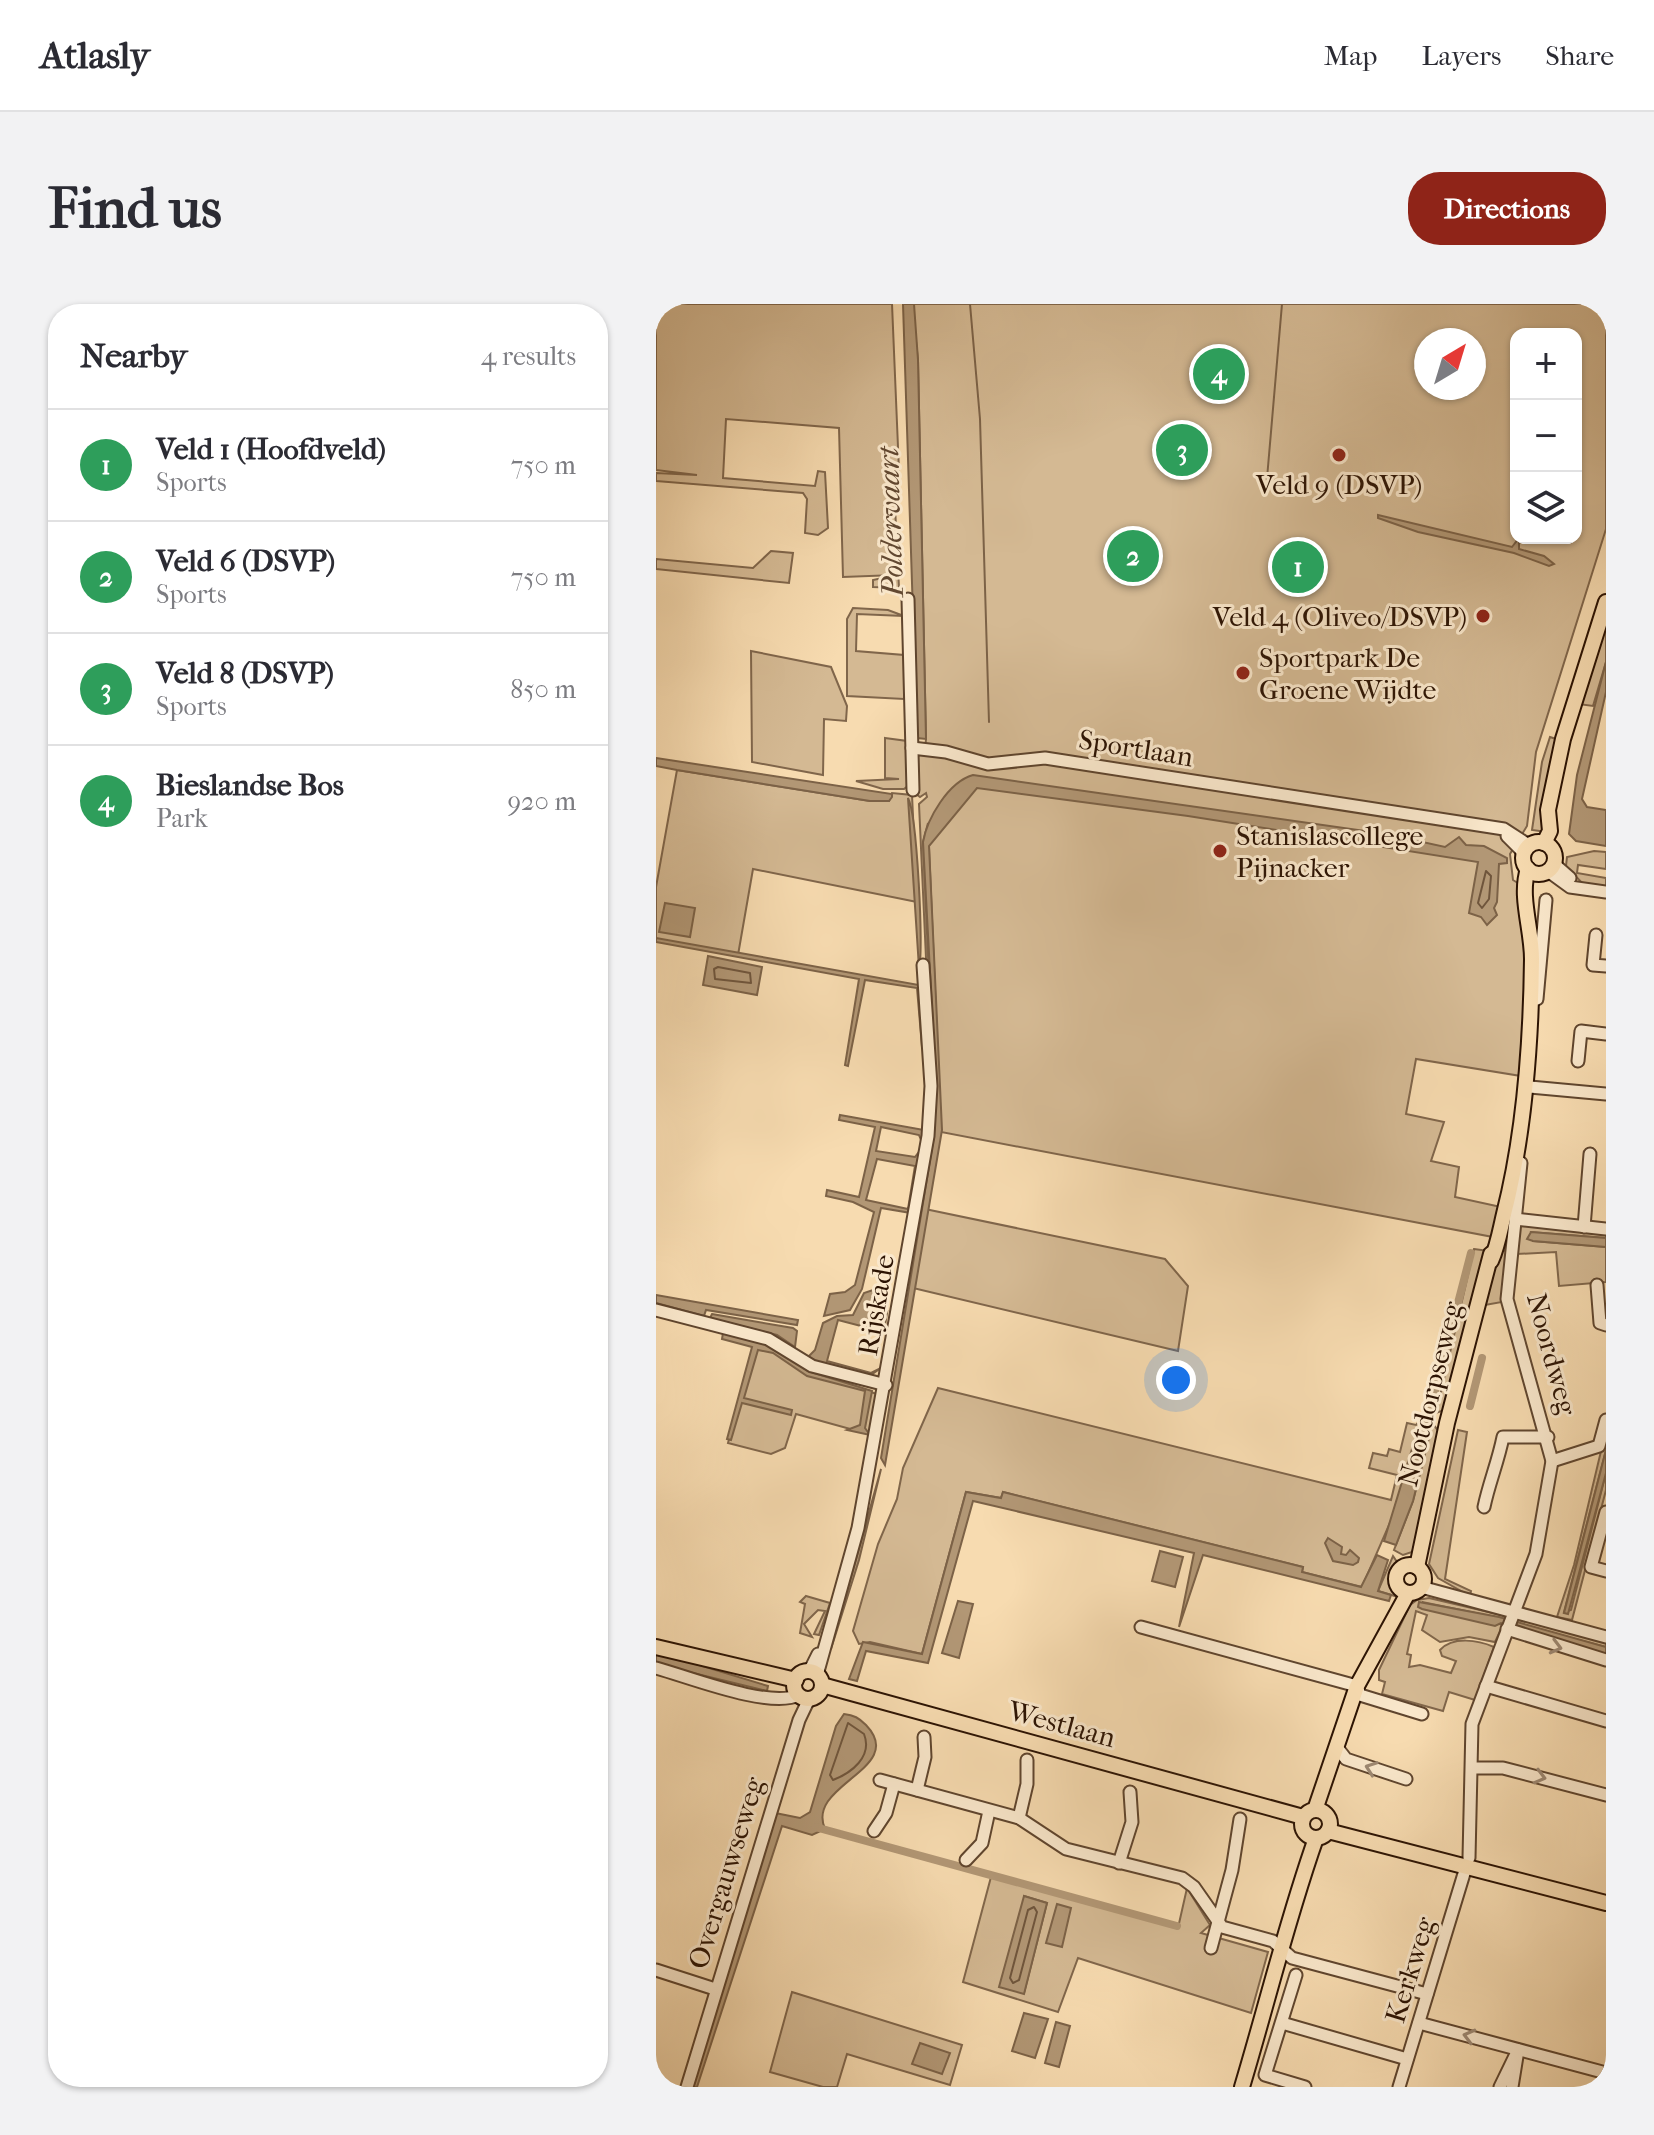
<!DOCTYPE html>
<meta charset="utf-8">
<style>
:root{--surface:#fff;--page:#f2f2f3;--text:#2b2b33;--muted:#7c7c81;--line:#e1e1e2;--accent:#8f2418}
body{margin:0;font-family:"IM FELL French Canon",serif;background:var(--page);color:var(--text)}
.controls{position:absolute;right:24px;top:24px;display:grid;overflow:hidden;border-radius:16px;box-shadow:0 2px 6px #0004}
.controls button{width:72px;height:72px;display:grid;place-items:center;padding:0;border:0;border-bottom:2px solid var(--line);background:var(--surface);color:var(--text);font:40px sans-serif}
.compass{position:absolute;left:758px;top:24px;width:72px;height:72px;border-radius:50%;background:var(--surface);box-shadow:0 2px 6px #0004;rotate:38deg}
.you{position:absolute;left:520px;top:1076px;width:28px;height:28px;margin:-20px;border:6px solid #fff;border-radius:50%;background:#1a73e8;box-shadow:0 0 0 12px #1a73e833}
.badge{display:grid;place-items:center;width:52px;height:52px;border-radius:50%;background:var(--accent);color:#fff;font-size:26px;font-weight:700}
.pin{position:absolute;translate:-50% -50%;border:4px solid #fff;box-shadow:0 2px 8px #0006}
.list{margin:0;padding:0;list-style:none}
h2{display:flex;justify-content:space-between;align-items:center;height:104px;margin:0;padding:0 32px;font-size:34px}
h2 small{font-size:26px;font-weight:400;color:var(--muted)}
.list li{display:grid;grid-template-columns:52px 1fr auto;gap:24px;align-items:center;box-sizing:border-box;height:112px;padding:0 32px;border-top:2px solid var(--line)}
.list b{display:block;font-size:30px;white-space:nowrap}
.list p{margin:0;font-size:26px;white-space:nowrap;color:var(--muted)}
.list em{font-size:26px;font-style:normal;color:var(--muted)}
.icon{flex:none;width:44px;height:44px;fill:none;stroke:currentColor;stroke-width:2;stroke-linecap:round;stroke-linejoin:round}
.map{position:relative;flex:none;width:950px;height:1783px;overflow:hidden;border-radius:32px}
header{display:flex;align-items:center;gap:48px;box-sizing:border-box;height:112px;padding:0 40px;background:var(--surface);border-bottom:2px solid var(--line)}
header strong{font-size:38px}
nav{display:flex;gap:44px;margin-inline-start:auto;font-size:28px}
.intro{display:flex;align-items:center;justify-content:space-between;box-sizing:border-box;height:192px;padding:0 48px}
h1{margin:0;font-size:56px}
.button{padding:20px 36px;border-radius:32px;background:var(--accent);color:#fff;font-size:28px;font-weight:700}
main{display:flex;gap:48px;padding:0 48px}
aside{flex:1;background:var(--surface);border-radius:32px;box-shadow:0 2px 6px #0004}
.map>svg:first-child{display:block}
.green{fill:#d4b993;stroke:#80664b;stroke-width:2;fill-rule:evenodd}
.water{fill:#b29775;stroke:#7c6247;stroke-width:2;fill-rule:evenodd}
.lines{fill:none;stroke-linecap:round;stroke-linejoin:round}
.shore{stroke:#6f553c;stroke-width:2}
.stream{stroke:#7c6247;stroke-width:2}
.canal{stroke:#b29775;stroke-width:8}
.minor-casing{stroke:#5f452e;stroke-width:15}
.major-casing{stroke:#2c1303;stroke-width:18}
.minor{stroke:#fae8cc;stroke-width:11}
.major{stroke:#f7dbb0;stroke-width:14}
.oneway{stroke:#9d8872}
.poi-dot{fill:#8f2418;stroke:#fae8cc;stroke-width:3}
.labels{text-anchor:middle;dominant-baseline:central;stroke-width:6;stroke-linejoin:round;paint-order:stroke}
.poi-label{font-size:28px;fill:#2c1303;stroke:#fae8cc;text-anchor:start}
.street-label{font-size:28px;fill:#2c1303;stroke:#fae8cc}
.water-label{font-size:30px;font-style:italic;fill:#624831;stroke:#fae8cc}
</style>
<header>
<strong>Atlasly</strong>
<nav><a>Map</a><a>Layers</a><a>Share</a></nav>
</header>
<div class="intro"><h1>Find us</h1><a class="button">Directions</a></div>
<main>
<aside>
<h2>Nearby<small>4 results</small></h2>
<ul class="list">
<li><span class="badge" style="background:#2e9e5b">1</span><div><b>Veld 1 (Hoofdveld)</b><p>Sports</p></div><em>750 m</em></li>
<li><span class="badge" style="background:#2e9e5b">2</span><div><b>Veld 6 (DSVP)</b><p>Sports</p></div><em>750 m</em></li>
<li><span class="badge" style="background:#2e9e5b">3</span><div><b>Veld 8 (DSVP)</b><p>Sports</p></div><em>850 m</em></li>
<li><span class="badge" style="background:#2e9e5b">4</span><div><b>Bieslandse Bos</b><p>Park</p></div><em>920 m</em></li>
</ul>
</aside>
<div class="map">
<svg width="950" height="1783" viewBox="0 0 950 1783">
<rect width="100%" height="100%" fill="#f7dbb0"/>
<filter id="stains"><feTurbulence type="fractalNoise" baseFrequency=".0025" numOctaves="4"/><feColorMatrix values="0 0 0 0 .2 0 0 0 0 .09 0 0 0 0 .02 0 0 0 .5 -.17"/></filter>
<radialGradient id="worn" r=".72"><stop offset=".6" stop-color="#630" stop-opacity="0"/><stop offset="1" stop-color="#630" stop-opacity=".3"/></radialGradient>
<g class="green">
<path d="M0,0H236L243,167L237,162L243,284L217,283V276L240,271L187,273L183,124L70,115L67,174L159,182L162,167L169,168L172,224L162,231L149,229L151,195L147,189L0,177V169L41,171L0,166Z"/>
<path d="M256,0H950V225L880,448L871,522L854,550L857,576L865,581L873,627L865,772L760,755L750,810L788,818L775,857L803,863L799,893L845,903L837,933L285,828L272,519L267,538L279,811L278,832L274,830L276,786L263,500L271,493L270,489L264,493L260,490L258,456L269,446L270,435L262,56ZM860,30H920V234H860ZM770,36H818V84H770Z"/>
<path d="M115,247L137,249L133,279L0,265V255L97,264Z"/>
<path d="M197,304L232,306L248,312L201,310L200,347L248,351V395L191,392V315Z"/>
<path d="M950,313V358L937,402L922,400Z"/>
<path d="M95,347L175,363L191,402L190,417L168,415L167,471L96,458Z"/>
<path d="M894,433L903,436C895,469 883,494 891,528L876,526L886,458Z"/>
<path d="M229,434L251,437L253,481L248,485H227L200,477L243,475L229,474Z"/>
<path d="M21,466L214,497H233L236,489L256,491L261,598L97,565L82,651L0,637V583Z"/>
<path d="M938,547L950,548V565L922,561L921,569L950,574V584L927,580L910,562L911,553Z"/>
<path d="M269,905L509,955L532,982L522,1047L257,984Z"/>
<path d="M864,919L950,930V934L875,928L877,937L950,943V978L903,982L900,948L861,950Z"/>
<path d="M818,945L833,947L791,1105L780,1109Z"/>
<path d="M844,945L852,948L846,998L829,1001Z"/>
<path d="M98,1041L118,1045L152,1068L224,1091L216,1131L140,1110L129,1144L115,1150L72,1139Z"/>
<path d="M282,1084L735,1196L741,1171L713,1164L717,1149L731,1152L733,1145L744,1148L751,1119L760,1121L764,1116L776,1119L785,1130L765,1223L756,1248L747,1251L738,1246L757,1197L775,1126L764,1122L743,1198L706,1283L646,1268L647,1263L347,1188L345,1194L310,1188L266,1350L214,1338L203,1340L197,1327L222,1240L241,1195L247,1164Z"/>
<path d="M802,1126L811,1128L789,1275L815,1287L814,1292L782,1274L773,1260Z"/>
<path d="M950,1126V1146L908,1308L915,1306L950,1169V1186L916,1316L901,1313L918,1261Z"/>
<path d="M737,1252L741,1258L737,1272L739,1292L722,1287Z"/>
<path d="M150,1292L174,1299L163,1331L158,1330L169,1307L162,1306L148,1320L156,1333L144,1329L149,1300L144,1298Z"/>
<path d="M773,1294L850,1312L849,1315L766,1298L847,1321L839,1338L813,1333L784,1338L766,1326L771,1311L760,1307L751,1350L755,1351L753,1363L764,1361L795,1369L800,1357L786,1352L784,1346C797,1332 822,1336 838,1343L819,1396L793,1388L787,1407L726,1390L729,1378L723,1376V1366L754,1301L761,1296Z"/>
<path d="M862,1313L950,1338V1343L858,1319Z"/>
<path d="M335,1573L522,1624L531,1584L554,1621L545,1629L612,1648L595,1709L422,1654L402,1708L307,1678ZM368,1592L391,1599L368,1689Z"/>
<path d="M136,1688L306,1741L294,1781L191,1750L181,1783H167L114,1768Z"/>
</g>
<g class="water">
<path d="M247,0H258L262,56L270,435L261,434Z"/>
<path d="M722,211L856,243L863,234V245L888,252L898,260L893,262L858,249L762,228L722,214Z"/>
<path d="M950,358V388L926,495L931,503L950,506V542L920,537L913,530L921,471Z"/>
<path d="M0,454L236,490V493L233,497H214L21,466L0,462Z"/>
<path d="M317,471L730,530L789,543L803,533L810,541L828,542L851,554V559L843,560L841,598L838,604L841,611L831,621L825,613L813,609L822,558L532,512L321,484L273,542L286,826L229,1161L225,1154L278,832L279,761L267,538C271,515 292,478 317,471Z"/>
<path d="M252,494C261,510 268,648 263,664Z"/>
<path d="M9,599L39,604L34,633L3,628Z"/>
<path d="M0,634L263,681L266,743L261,684L209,676L192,762L189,761L203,675L0,638Z"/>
<path d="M52,652L106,663L101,691L47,681Z"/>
<path d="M184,811L268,826L266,838L263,831L225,823L220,847L259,853L265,845L255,909L225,904L206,985L194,1006L168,1012L174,990L189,988L199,981L218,908L197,898L170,892L171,886L203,893L219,823L183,816ZM221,855L259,862L252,905L210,896Z"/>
<path d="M875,928L950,934V943L877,937L871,935Z"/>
<path d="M217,986L221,997L226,998L222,1009L227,1013L231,1009L228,1028L182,1016L171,1057L215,1069L225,1064L215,1071L168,1061L152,1053L159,1046L167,1019L181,1012L197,1011L208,989Z"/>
<path d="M0,991L142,1016L141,1021L50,1006L48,1012L0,999Z"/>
<path d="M56,1010L137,1024L141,1027L139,1043L121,1031L54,1014Z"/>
<path d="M67,1029L116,1042L152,1067L216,1087L209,1124L214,1131L191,1126L204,1121L209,1087L151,1072L117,1049L102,1046L88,1094L136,1106L135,1111L86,1099L75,1136L71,1135L96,1043L66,1035Z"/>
<path d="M763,1122L775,1125L757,1197L740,1241L728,1237Z"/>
<path d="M950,1146V1169L912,1310L908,1309Z"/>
<path d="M225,1165L203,1256L175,1345Z"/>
<path d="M310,1188L345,1194L347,1188L647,1263L646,1268L705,1283L721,1251L732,1256L722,1287L735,1291L733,1297L547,1251L523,1323L538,1249L317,1197L272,1359L210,1347L201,1377L193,1375L207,1338L266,1350Z"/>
<path d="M672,1234L686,1243L685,1250L690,1251L694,1246L703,1254L702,1258L697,1261L677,1257L669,1239Z"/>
<path d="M504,1247L527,1253L519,1283L496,1277Z"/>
<path d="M302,1297L317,1300L303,1354L286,1349Z"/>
<path d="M763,1298L843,1313L950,1343V1352L845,1319L839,1322L766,1305L762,1303Z"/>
<path d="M0,1348L112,1382L111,1387L0,1360Z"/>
<path d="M188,1410C198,1411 203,1414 210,1421C252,1465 149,1480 169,1525L156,1531L126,1522L41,1783H36L119,1509L144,1514L154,1508L180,1422Z"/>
<path d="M368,1592L391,1599L368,1690L343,1683Z"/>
<path d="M401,1600L415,1604L406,1643L390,1639Z"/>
<path d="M368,1709L392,1715L379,1754L356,1747Z"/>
<path d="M400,1718L414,1722L403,1763L389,1759Z"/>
<path d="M264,1739L294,1749L286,1770L256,1760Z"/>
</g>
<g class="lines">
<g class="shore">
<path d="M830,567L835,572L833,595L826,604L822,599Z"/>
<path d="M62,663L94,669L95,679L59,675L58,665Z"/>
<path d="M192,1419L208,1430C217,1453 195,1469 177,1476L174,1471Z"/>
<path d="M378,1603L381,1608L363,1676L357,1679L354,1674L372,1606Z"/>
</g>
<g class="stream">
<path d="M314,0L324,115L333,418"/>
<path d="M610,186L626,0"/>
</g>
<g class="canal">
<path d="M814,1102L826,1054"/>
<path d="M775,1103L815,949"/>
<path d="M159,1523L521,1622"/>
</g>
<defs>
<g id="minor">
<path d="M252,295L257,486"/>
<path d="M256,444L290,448L332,460L389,454L848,525L874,542"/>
<path d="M851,532L868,549"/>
<path d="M898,560L914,574"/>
<path d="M892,567L914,583L950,588"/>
<path d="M940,631L937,661L950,662"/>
<path d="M881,695L890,596"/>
<path d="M922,757L925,727L950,730"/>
<path d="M874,783L950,790"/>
<path d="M859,915L950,925"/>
<path d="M928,923L934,850"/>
<path d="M941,981L944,1019L950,1021"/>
<path d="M0,1006L112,1035L156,1062L230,1081"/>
<path d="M896,1157L943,1142L950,1116"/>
<path d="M828,1203C833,1179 842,1158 847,1133H892"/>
<path d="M950,1208L935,1263L950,1267"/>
<path d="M765,1283L950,1333"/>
<path d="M485,1323L701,1382L704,1391L766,1410"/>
<path d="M851,1325L950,1356"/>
<path d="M0,1364C33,1373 113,1405 143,1391"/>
<path d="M153,1368L162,1350"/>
<path d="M161,1371L202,1224L272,832L275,782L267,661"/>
<path d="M830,1382L950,1417"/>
<path d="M683,1446L690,1455L750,1475"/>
<path d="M816,1464H847L950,1491"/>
<path d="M224,1476L363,1514L410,1545L526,1574L538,1583L566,1623L617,1637L636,1654L771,1690"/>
<path d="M261,1486L269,1453L268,1433"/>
<path d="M363,1514L371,1480V1456"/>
<path d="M218,1527L230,1509L238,1480"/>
<path d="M813,1554L816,1420L880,1250L896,1157L851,995L865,859"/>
<path d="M310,1556L326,1539L333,1507"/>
<path d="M463,1559L476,1518L474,1488"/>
<path d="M555,1644L576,1566L584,1515"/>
<path d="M0,1666L59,1685"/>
<path d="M640,1671L609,1771L649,1783"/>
<path d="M626,1719L751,1755"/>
<path d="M763,1719L950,1769"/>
<path d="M31,1783L143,1416L153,1395"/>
<path d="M743,1783L810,1563"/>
<path d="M844,1783L862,1746"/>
<path d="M856,1783L862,1746"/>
</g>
<g id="major">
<circle cx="883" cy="554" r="16"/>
<path d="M888,539L894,527L892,506L907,435L950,298"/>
<path d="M835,957C842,941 844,927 848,910C869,828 875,740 876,655C876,625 863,592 872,565"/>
<circle cx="754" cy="1275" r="14"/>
<path d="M761,1263L791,1119L835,950"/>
<path d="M0,1343L140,1376"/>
<circle cx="152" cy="1381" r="14"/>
<path d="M166,1381L647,1513"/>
<path d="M659,1506L701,1382L752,1289"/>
<circle cx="660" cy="1520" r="14"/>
<path d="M672,1527L950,1599"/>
<path d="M586,1783C611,1700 631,1616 660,1534"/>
</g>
</defs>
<use href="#minor" class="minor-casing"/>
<use href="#major" class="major-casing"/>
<use href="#minor" class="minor"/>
<use href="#major" class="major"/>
</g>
<defs><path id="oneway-chevron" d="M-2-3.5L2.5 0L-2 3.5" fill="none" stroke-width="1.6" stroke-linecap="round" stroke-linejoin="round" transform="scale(2)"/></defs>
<g class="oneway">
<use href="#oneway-chevron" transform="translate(900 1343) rotate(15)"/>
<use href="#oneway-chevron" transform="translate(715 1464) rotate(-160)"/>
<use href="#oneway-chevron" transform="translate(884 1473) rotate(15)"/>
<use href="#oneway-chevron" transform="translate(813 1732) rotate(-165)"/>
</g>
<g class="poi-dot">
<circle cx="683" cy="151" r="8"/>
<circle cx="827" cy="312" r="8"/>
<circle cx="587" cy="369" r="8"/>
<circle cx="564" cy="547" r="8"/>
</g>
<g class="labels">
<g class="poi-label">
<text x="683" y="180" text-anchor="middle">Veld 9 (DSVP)</text>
<text x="811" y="312" text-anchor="end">Veld 4 (Oliveo/DSVP)</text>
<text x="603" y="353">Sportpark De<tspan x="603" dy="32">Groene Wijdte</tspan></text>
<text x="580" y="531">Stanislascollege<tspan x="580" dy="32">Pijnacker</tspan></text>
</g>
<g class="street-label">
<text transform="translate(480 444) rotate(9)">Sportlaan</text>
<text transform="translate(220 1001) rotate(-80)">Rijskade</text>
<text transform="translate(896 1050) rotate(75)">Noordweg</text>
<text transform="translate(774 1090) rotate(-76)">Nootdorpseweg</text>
<text transform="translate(406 1420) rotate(15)">Westlaan</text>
<text transform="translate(70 1569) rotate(-73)">Overgauwseweg</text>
<text transform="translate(754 1666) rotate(-73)">Kerkweg</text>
</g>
<g class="water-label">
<text transform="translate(235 218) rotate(-92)">Poldervaart</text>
</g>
</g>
<rect width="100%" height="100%" filter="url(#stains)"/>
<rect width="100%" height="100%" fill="url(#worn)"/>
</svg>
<div class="controls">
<button>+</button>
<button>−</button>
<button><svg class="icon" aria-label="layers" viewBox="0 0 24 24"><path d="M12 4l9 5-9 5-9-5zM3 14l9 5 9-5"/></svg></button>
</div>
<svg class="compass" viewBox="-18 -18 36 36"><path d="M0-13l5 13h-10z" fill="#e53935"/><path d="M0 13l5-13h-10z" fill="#7c7c81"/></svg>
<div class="you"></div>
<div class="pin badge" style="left:642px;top:263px;background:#2e9e5b">1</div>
<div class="pin badge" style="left:477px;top:252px;background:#2e9e5b">2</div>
<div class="pin badge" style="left:526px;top:146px;background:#2e9e5b">3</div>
<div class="pin badge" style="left:563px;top:70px;background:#2e9e5b">4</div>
</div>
</main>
